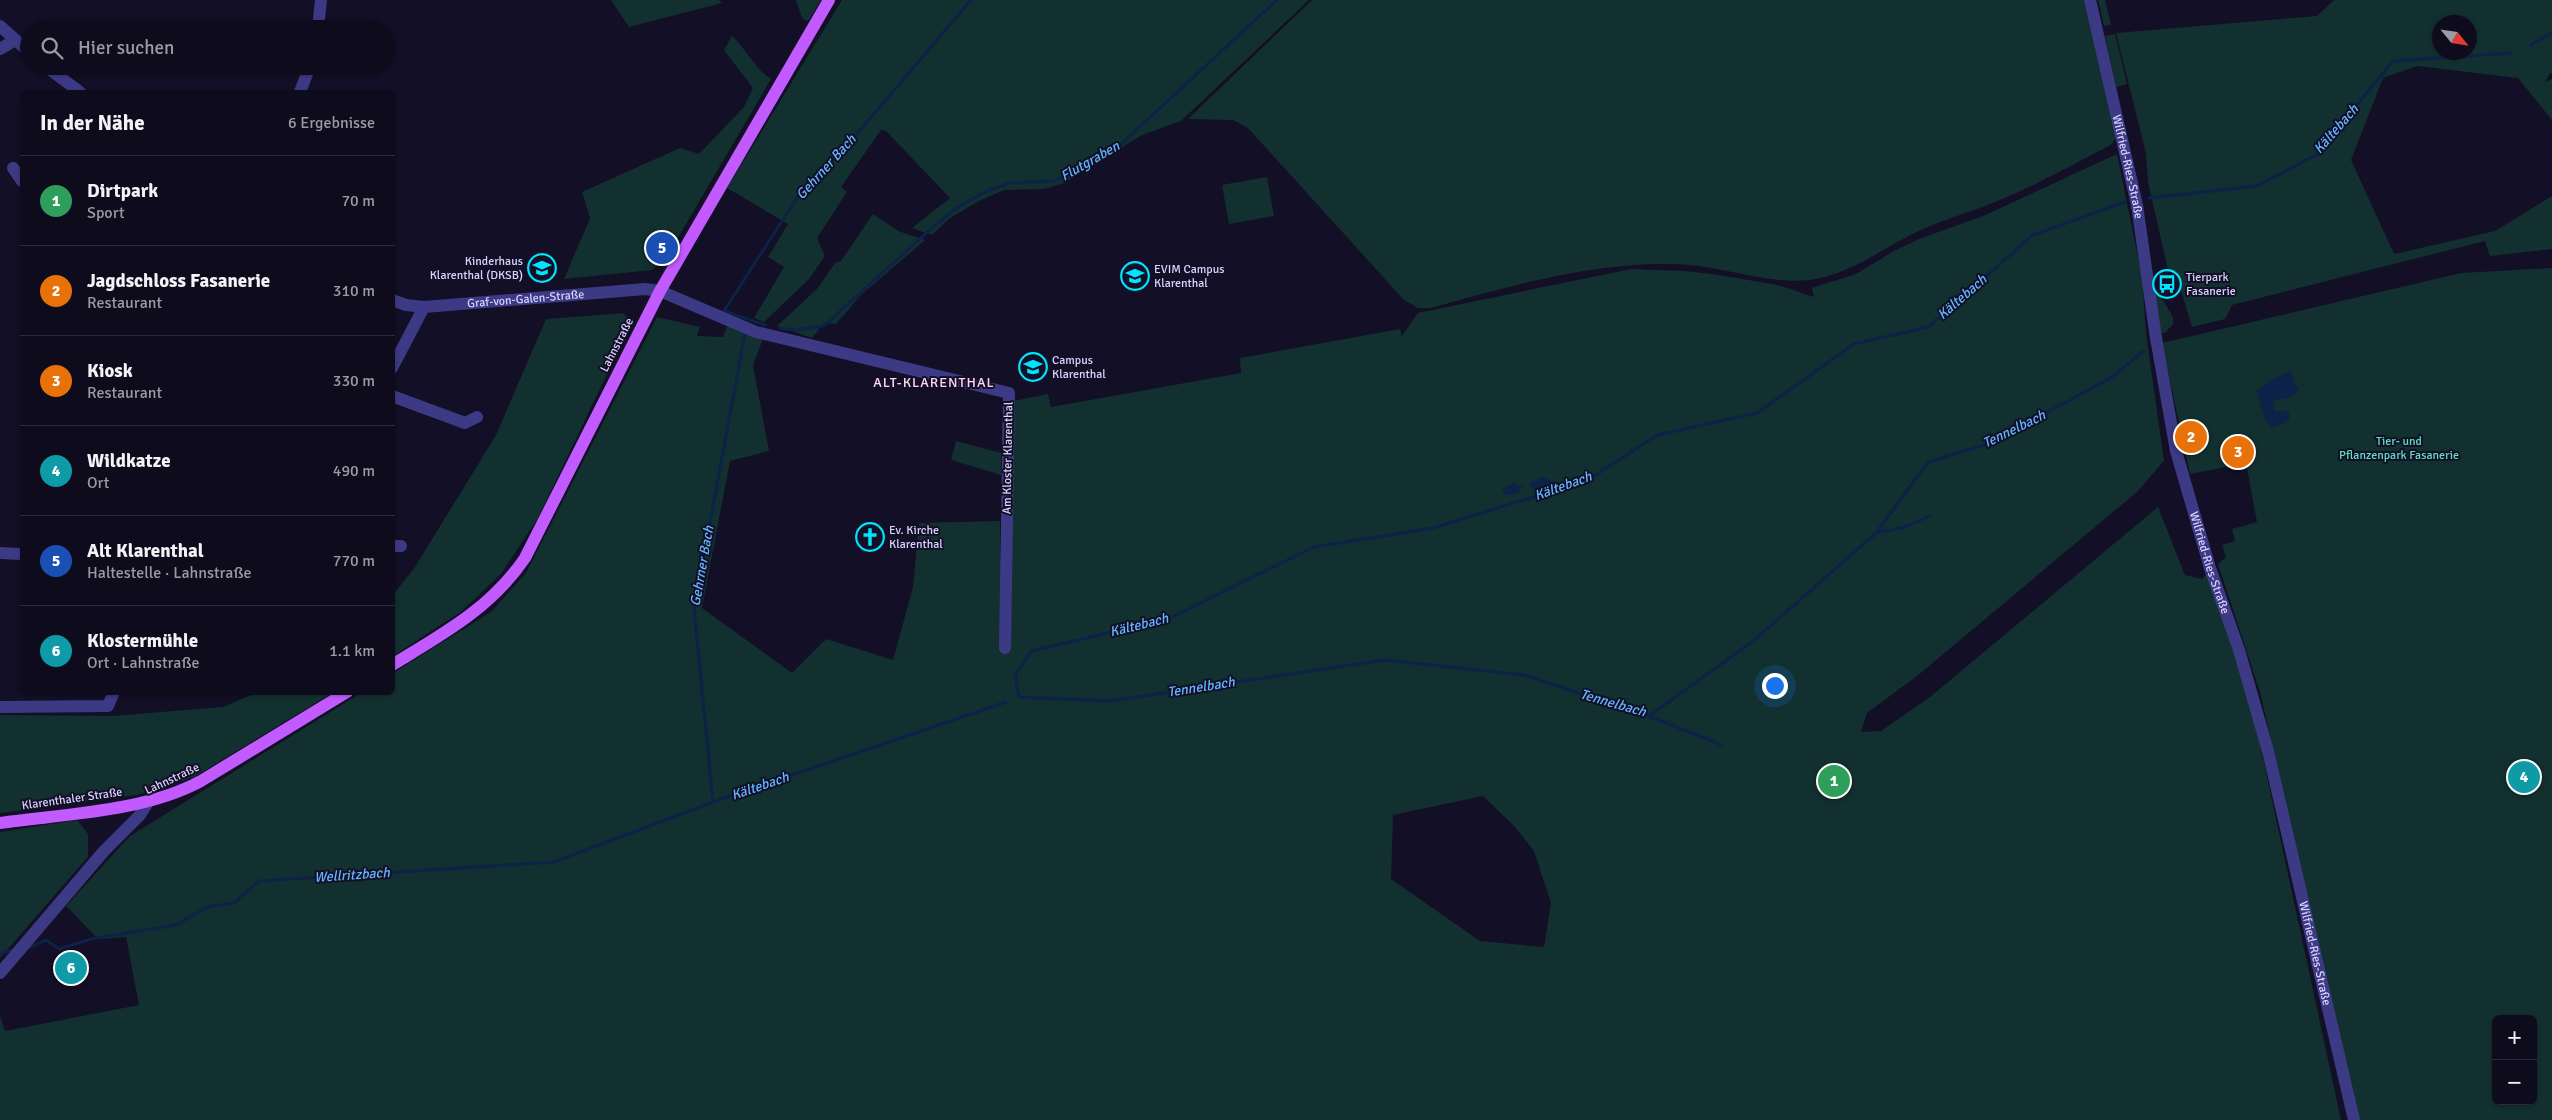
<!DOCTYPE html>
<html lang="de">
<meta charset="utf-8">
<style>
:root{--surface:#0e0b1c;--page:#171425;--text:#f1f3f6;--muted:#9b9ba3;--line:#2e2b3b;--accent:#0b8043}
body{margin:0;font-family:Signika,sans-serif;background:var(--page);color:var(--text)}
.controls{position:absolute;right:15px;bottom:15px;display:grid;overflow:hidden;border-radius:8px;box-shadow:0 1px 4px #0004}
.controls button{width:45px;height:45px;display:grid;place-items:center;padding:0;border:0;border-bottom:1px solid var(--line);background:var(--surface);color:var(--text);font:25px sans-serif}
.compass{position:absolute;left:2432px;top:15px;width:45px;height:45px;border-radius:50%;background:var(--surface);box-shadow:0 1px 4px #0004;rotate:120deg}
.you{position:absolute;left:1774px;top:685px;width:18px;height:18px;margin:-12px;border:4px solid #fff;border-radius:50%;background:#1a73e8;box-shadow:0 0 0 8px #1a73e833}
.badge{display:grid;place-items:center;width:32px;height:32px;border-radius:50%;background:var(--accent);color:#fff;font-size:16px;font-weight:700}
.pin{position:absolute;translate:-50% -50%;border:2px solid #fff;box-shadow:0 1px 5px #0006}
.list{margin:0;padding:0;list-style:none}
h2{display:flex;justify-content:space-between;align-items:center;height:65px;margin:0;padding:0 20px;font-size:21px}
h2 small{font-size:16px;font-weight:400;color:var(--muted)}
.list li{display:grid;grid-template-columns:32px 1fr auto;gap:15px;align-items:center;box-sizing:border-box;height:90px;padding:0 20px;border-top:1px solid var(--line)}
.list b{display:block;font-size:19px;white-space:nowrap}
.list p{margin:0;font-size:16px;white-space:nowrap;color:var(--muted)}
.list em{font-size:16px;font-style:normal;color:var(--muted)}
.icon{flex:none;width:28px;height:28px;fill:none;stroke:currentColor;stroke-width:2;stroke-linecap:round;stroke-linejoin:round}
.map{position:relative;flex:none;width:2552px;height:1120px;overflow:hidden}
.search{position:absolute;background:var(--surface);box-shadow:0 1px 4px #0004;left:20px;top:20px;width:375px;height:55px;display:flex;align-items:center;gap:12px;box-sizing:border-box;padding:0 18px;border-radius:28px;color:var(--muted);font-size:19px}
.panel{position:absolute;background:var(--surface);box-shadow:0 1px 4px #0004;left:20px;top:90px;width:375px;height:605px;border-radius:8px}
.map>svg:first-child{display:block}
.green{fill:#12302f;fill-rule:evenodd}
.water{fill:#0c2248}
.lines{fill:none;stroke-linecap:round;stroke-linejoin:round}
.stream{stroke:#0c2248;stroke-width:3}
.minor{stroke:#3d3a85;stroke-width:12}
.major{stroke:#c25bff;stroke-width:12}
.labels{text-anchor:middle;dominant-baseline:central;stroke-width:4;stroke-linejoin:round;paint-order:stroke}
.street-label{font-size:12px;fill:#d9d4ff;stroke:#130f26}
.poi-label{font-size:12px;fill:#d9d4ff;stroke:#130f26;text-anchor:start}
.park-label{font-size:12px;fill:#5fe0c0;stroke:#130f26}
.water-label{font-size:14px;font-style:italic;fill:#62b6ff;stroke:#130f26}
.neighbourhood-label{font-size:14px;letter-spacing:1px;fill:#ffd6f0;stroke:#130f26}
</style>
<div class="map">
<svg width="2552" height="1120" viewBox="0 0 2552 1120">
<rect width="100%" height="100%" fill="#130f26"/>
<g class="green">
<path d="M611,0H719L722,3L629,27Z"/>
<path d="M796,0H821L809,20L806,21L802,18Z"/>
<path d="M842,0H1309L1181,121L1142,135L1064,183L1044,189L1004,190L979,201L950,218L932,235L912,228L950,198L886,131L881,130L841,187L847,192L817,238L825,256L809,279L764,322L754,318L784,267L768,257L788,224L727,188Z"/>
<path d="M1312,0H2084L2117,136L2112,144L2105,148C2072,165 2040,183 2007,197C1978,210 1947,218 1919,231C1882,248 1851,275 1809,280C1770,285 1718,265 1675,264C1591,262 1510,286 1431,308H1418L1404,300L1248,128L1233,120L1188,119Z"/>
<path d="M2098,0H2105L2111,25L2104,26Z"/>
<path d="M2334,0H2552V73H2550L2545,82L2552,79V120L2518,78L2417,66L2383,78L2351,160L2394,254L2495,231L2552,196V249L2490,256L2485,241L2232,305L2225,319L2192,327L2178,280L2169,274L2148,182L2146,153L2116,33L2317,16ZM2440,22H2470V52H2440Z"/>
<path d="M2115,34L2127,84L2116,87L2105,36Z"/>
<path d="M732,36C747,50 754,68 771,79L666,258L652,270L564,279L590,218L582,192L680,148L699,154L744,107L753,88L724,50Z"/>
<path d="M2117,154L2142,277L2146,333L2164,461L2137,492L1917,676L1867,713L1861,732L1881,731L1930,697L2158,507L2185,575L2202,579L2208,573L2253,712L2341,1120H0V1015L5,1031L139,1005L126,937L98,939L66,906L130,836L361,693L392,692L393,673L491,612L526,573L657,317L700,327L697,336L723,337L728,324L763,339L753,365L769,451L730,461L702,608L792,673L826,639L893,660L913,587L919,523L1000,521V562L1013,401L1048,394L1051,407L1241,373L1240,358L1400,329L1402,336L1418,313L1631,269L1686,271L1719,275L1778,285L1814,297L1812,288L1856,274L1894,251L1919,239L1983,216ZM1483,796L1515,827L1534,851L1551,903L1544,947L1480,941L1391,879L1393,815Z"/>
<path d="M1267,177L1274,216L1229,224L1222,185Z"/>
<path d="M873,214L898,231L925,240L861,295L836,324L824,323L812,338L777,326L817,289L835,263L841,261Z"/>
<path d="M2552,268V1120H2359L2260,692L2218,564L2226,557L2222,545L2235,541L2232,529L2257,522L2246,463L2190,474L2162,343L2461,273ZM2496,1019H2533V1101H2496Z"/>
<path d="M2153,284L2173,317V324L2165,333H2160Z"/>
<path d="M623,313L632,322L538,518L501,574L462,611L393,656V595L415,567L496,435L546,319Z"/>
<path d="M956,441L1001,453V475L951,460Z"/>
<path d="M256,693H332L194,777L137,795L0,813V715L112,716L223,707Z"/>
<path d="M77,820L88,834V857L0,958V832Z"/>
</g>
<g class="water">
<path d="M2291,371L2294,383L2299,389L2292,397L2273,401L2274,411H2289L2290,421L2271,428L2265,420L2257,391L2273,379Z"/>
<path d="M1542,476L1551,481L1546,486L1533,489L1529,484Z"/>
<path d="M1514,483L1523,487L1518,493L1505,495L1501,490Z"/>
</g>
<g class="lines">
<g class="stream">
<path d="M2531,45L2552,32"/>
<path d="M2149,198L2257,186L2316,155L2393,61L2511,53"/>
<path d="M2125,202L2033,235L1928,327L1854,344L1757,413L1657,435L1588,480L1433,528L1314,547L1168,619L1031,651L1015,675L1019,697L1109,701L1385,660L1524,675L1649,716L1752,642L1876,533L1928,462L1991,443L2114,376L2143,351"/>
<path d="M765,325L724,311L798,196L850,142L971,0"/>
<path d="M779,328L796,330L824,326L934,226L958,207L987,191L1009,183L1055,181L1121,144L1277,0"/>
<path d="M1876,533L1905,527L1930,516"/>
<path d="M1649,716L1722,745"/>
<path d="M713,802L694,609L745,333"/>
<path d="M28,948L46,940L59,949L95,938L176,925L207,907L234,903L259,881L554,862L713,802L1006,702"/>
<path d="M0,953L14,950"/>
</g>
<g class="minor">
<path id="s1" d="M2090,0L2137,205L2156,338L2176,451L2210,568L2239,650L2268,751L2354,1120"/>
<path d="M0,26L29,52"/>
<path d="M318,29L321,0"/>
<path d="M0,49L15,40"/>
<path d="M45,66L80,92"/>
<path d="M300,92L310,66"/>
<path d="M13,168L22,181"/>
<path id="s2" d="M392,300L406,305L424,307L645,289L660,291L756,332L1009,393L1005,648"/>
<path d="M392,368L424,307"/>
<path d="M392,396L465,423L477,417"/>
<path d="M392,546H401"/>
<path d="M0,553L22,554"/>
<path d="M0,707L108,706L114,692"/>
<path d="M0,973L104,851L140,815L148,802"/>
</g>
<g class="major">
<path d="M392,665C443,634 491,608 525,558L660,291L829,0"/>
<path d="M0,823C64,814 144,812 201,781L347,692"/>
</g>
</g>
<defs>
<symbol id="school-ring" viewBox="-11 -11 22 22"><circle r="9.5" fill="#130f26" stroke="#00e5ff" stroke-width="1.5"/><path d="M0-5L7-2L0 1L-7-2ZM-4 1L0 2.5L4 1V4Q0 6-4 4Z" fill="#00e5ff"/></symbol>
<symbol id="bus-ring" viewBox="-11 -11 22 22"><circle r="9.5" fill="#130f26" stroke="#00e5ff" stroke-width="1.5"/><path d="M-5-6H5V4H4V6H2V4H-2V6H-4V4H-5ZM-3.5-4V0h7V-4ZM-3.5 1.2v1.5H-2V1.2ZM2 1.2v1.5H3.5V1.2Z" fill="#00e5ff"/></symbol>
<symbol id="church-ring" viewBox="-11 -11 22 22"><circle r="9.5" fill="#130f26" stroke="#00e5ff" stroke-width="1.5"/><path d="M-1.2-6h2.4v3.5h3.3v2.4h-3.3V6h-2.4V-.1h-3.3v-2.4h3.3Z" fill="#00e5ff"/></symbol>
</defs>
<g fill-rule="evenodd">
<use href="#school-ring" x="526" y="252" width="32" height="32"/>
<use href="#school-ring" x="1119" y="260" width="32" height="32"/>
<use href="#bus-ring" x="2151" y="268" width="32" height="32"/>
<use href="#school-ring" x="1017" y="351" width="32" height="32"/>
<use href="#church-ring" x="854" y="521" width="32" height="32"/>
</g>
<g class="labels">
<g class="street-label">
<text stroke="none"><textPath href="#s1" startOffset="171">Wilfried-Ries-Straße</textPath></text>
<text stroke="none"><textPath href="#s2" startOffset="135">Graf-von-Galen-Straße</textPath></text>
<text transform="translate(617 345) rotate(-63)">Lahnstraße</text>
<text transform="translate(1008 458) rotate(-89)">Am Kloster Klarenthal</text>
<text stroke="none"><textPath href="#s1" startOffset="576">Wilfried-Ries-Straße</textPath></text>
<text transform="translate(172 779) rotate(-25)">Lahnstraße</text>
<text transform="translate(72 799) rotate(-8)">Klarenthaler Straße</text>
<text stroke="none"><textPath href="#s1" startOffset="981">Wilfried-Ries-Straße</textPath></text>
</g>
<g class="poi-label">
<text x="523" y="261" text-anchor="end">Kinderhaus<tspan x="523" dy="14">Klarenthal (DKSB)</tspan></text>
<text x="1154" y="269">EVIM Campus<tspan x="1154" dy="14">Klarenthal</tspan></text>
<text x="2186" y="277">Tierpark<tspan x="2186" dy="14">Fasanerie</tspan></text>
<text x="1052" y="360">Campus<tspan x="1052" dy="14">Klarenthal</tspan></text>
<text x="889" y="530">Ev. Kirche<tspan x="889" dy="14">Klarenthal</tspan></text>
</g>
<g class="park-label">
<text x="2399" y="441">Tier- und<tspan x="2399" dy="14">Pflanzenpark Fasanerie</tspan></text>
</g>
<g class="water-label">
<text transform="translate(2336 129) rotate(-49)">Kältebach</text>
<text transform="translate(1090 161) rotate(-30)">Flutgraben</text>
<text transform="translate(826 167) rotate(-48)">Gehrner Bach</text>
<text transform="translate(1962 297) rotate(-41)">Kältebach</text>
<text transform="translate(2014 429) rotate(-26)">Tennelbach</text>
<text transform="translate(1563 486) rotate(-20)">Kältebach</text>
<text transform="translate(702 566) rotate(-80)">Gehrner Bach</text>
<text transform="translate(1139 625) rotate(-14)">Kältebach</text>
<text transform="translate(1201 687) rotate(-9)">Tennelbach</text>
<text transform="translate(1613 703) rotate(16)">Tennelbach</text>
<text transform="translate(760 786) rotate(-19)">Kältebach</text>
<text transform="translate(352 875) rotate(-4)">Wellritzbach</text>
</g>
<g class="neighbourhood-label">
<text x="934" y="382">ALT-KLARENTHAL</text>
</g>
</g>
</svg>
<div class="controls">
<button>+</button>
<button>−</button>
</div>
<svg class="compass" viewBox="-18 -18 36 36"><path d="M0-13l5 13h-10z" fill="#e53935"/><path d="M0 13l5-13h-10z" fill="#9b9ba3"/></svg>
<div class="you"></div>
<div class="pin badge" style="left:1834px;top:781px;background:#2e9e5b">1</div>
<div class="pin badge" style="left:2191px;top:437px;background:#e8710a">2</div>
<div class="pin badge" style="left:2238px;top:452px;background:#e8710a">3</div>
<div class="pin badge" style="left:2524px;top:777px;background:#0f9aa8">4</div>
<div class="pin badge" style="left:662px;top:248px;background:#1a4fb4">5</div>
<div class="pin badge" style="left:71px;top:968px;background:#0f9aa8">6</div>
<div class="search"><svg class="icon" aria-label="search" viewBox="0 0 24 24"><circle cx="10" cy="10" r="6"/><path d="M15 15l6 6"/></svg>Hier suchen</div>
<section class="panel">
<h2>In der Nähe<small>6 Ergebnisse</small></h2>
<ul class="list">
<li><span class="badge" style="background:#2e9e5b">1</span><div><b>Dirtpark</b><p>Sport</p></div><em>70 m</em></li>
<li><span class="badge" style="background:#e8710a">2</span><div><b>Jagdschloss Fasanerie</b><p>Restaurant</p></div><em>310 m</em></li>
<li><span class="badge" style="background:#e8710a">3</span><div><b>Kiosk</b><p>Restaurant</p></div><em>330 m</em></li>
<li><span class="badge" style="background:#0f9aa8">4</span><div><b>Wildkatze</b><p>Ort</p></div><em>490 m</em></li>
<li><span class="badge" style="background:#1a4fb4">5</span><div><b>Alt Klarenthal</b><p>Haltestelle · Lahnstraße</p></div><em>770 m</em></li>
<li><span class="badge" style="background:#0f9aa8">6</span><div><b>Klostermühle</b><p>Ort · Lahnstraße</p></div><em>1.1 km</em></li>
</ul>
</section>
</div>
